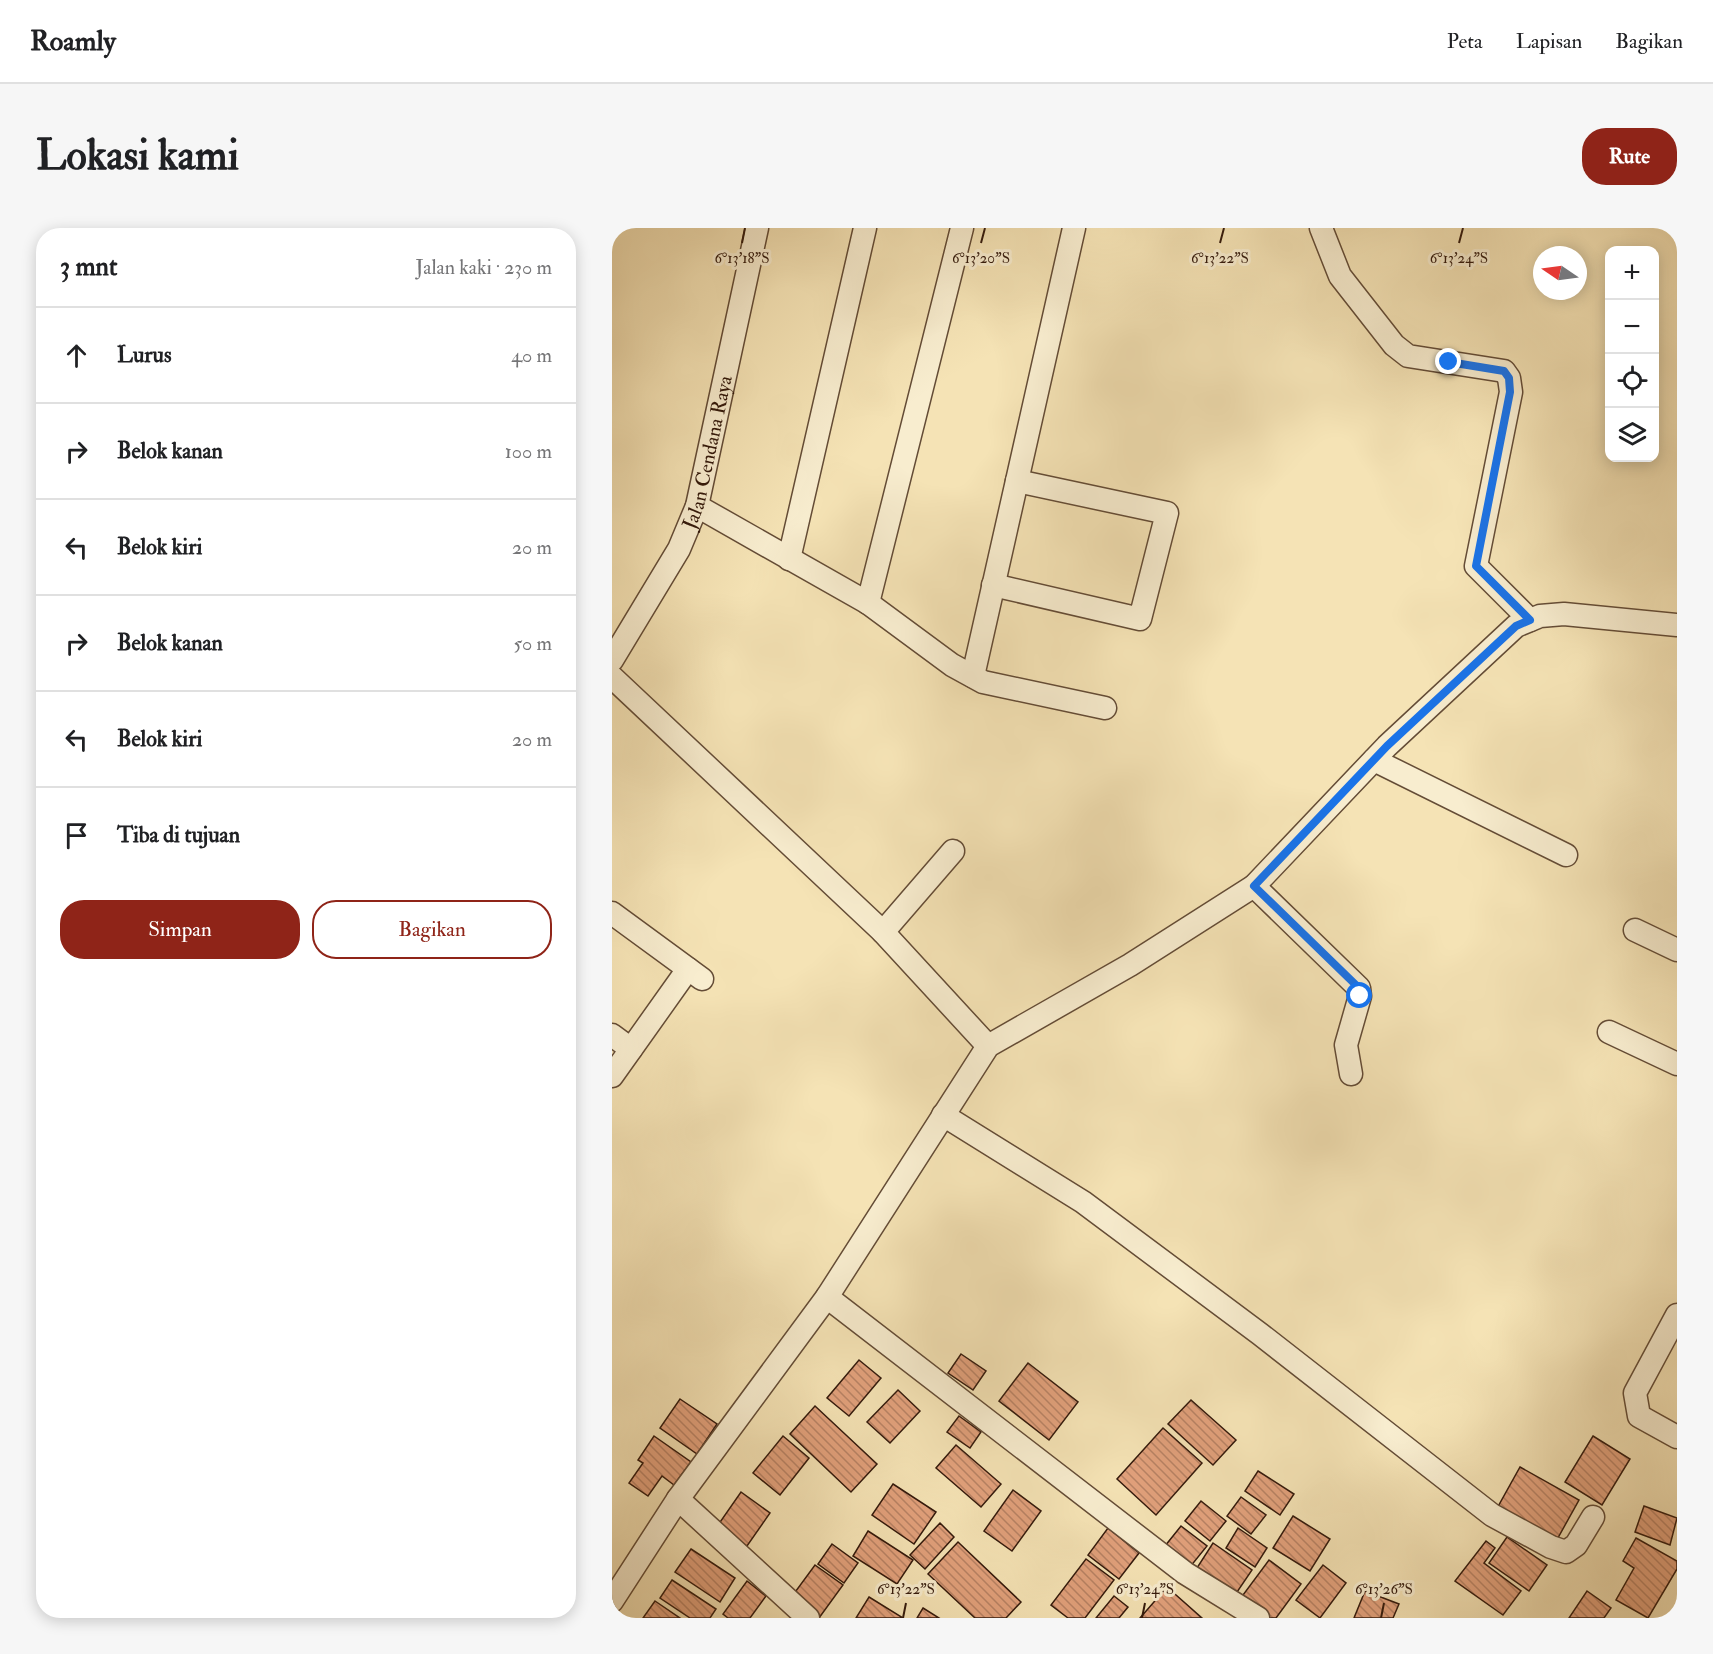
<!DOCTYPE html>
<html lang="id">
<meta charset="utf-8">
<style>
:root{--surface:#fff;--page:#f6f6f6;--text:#202124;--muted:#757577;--line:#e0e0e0;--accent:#8f2418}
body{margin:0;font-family:"IM FELL Double Pica",serif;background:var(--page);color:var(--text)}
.controls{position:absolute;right:18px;top:18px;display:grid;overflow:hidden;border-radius:12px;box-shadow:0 3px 15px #0003}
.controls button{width:54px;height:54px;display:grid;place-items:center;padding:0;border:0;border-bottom:2px solid var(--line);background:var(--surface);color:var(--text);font:30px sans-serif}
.compass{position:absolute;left:921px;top:18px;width:54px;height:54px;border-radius:50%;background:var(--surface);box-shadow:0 3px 15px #0003;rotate:283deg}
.stop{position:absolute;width:18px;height:18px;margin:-14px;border:4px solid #1a73e8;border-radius:50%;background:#fff}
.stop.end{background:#1a73e8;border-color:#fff;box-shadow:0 2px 6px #0008}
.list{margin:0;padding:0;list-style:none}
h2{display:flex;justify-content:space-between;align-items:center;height:78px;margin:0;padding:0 24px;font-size:26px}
h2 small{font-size:20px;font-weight:400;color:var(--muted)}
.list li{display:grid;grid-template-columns:39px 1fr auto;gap:18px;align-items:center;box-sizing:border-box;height:96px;padding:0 24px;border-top:2px solid var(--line)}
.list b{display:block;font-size:22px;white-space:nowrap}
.list em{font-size:20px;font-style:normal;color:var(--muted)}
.actions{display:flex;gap:12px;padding:18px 24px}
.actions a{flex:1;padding:14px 0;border:2px solid var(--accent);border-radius:24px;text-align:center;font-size:21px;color:var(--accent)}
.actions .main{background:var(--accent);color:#fff}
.icon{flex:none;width:33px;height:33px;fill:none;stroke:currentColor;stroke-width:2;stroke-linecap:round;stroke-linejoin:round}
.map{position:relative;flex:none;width:1065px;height:1390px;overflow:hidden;border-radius:24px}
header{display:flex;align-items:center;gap:36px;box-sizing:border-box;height:84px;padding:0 30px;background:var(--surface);border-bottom:2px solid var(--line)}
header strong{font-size:28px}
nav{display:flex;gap:33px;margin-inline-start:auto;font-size:21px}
.intro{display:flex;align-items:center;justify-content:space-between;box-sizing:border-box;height:144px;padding:0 36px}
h1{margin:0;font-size:42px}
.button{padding:15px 27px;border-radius:24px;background:var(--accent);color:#fff;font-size:21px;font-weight:700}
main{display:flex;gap:36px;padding:0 36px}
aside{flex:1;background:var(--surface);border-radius:24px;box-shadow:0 3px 15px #0003}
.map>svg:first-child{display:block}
.building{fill:url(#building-back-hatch);stroke:#341a0c;stroke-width:1.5}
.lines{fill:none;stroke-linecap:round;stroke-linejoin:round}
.minor-casing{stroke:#644c36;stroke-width:25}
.minor{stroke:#f8edcf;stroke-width:22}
.route{stroke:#1a73e8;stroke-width:8}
.ticks{fill:none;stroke:#341a0c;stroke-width:2}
.labels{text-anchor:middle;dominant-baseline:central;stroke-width:6;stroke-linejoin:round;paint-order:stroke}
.street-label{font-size:20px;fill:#341a0c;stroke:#f8edcf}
.ticks-label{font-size:15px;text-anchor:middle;fill:#341a0c;stroke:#f8edcf;stroke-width:6;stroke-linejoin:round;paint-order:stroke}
</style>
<header>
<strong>Roamly</strong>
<nav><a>Peta</a><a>Lapisan</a><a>Bagikan</a></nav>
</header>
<div class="intro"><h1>Lokasi kami</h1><a class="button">Rute</a></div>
<main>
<aside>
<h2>3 mnt<small>Jalan kaki · 230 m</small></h2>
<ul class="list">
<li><svg class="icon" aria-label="ahead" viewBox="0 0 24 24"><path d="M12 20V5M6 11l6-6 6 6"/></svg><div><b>Lurus</b></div><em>40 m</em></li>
<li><svg class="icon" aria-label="right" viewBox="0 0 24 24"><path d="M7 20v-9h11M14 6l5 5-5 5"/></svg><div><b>Belok kanan</b></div><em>100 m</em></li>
<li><svg class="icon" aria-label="left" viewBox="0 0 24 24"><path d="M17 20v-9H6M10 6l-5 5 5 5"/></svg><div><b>Belok kiri</b></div><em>20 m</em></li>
<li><svg class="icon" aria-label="right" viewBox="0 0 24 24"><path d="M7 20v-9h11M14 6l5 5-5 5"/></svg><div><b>Belok kanan</b></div><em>50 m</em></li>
<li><svg class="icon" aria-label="left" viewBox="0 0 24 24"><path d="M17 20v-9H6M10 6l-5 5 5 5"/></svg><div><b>Belok kiri</b></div><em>20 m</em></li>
<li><svg class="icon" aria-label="arrive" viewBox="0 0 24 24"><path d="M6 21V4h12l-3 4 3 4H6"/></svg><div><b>Tiba di tujuan</b></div></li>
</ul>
<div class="actions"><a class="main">Simpan</a><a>Bagikan</a></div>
</aside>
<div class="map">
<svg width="1065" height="1390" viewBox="0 0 1065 1390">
<defs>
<pattern id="building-back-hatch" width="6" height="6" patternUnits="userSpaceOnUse" patternTransform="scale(1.5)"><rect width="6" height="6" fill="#e2a17c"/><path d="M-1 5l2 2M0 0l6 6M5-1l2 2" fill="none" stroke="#b88264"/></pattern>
</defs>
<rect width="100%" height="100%" fill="#f5e3b5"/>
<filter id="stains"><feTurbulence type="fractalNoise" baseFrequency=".00333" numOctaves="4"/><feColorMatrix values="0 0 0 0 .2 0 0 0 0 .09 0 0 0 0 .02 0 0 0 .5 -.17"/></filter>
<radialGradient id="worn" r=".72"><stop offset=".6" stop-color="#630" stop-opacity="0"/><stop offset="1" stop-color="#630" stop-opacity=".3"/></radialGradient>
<g class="building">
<path d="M349,1126L374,1143L361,1162L336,1145Z"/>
<path d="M247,1132L269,1150L237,1188L215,1170Z"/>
<path d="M416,1135L466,1174L437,1212L387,1173Z"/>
<path d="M286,1162L308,1183L278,1215L255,1194Z"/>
<path d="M68,1171L105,1196L85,1226L48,1200Z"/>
<path d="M579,1172L624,1212L601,1237L556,1196Z"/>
<path d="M203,1178L265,1236L239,1264L178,1206Z"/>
<path d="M347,1188L369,1204L358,1220L335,1204Z"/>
<path d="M551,1200L590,1235L544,1287L505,1251Z"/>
<path d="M42,1208L79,1234L62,1257L50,1248L36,1268L17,1255L31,1235L26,1232Z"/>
<path d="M171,1208L197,1230L168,1267L141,1245Z"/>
<path d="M981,1208L1018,1231L990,1277L953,1254Z"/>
<path d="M344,1217L389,1256L369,1279L324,1240Z"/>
<path d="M908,1239L967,1272L942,1317L883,1284Z"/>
<path d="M646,1243L682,1266L668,1287L633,1263Z"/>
<path d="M281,1256L324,1284L302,1316L260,1287Z"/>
<path d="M401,1262L429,1283L400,1323L372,1303Z"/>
<path d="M129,1264L158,1285L135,1318L106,1297Z"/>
<path d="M629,1269L654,1287L639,1306L615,1288Z"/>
<path d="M589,1273L614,1293L598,1313L573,1293Z"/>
<path d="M1032,1278L1065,1290L1058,1317L1023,1304Z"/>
<path d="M681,1288L718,1311L698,1343L661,1320Z"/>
<path d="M328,1295L342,1309L313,1341L298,1327Z"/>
<path d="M569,1298L595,1318L578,1339L553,1318Z"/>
<path d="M496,1300L527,1325L507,1351L476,1327Z"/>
<path d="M626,1300L655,1320L643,1339L614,1320Z"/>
<path d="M256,1303L301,1332L285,1356L241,1328Z"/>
<path d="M895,1309L935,1337L917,1363L877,1335Z"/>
<path d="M1024,1310L1065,1333V1341L1036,1390L1004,1372L1022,1340L1011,1333Z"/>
<path d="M874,1313L883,1320L872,1335L909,1363L891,1387L843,1353Z"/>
<path d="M346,1314L409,1374L394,1390H363L316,1346Z"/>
<path d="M601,1315L640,1342L621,1370L583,1343Z"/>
<path d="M220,1316L246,1335L232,1355L206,1336Z"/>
<path d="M79,1321L123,1350L108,1374L63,1344Z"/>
<path d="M474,1331L502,1352L473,1390H456L439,1377Z"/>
<path d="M657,1332L689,1356L664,1390H655L628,1371Z"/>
<path d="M203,1337L231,1357L207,1390L178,1371Z"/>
<path d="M711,1337L734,1355L708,1390L684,1372Z"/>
<path d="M60,1352L104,1381L98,1390H78L48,1370Z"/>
<path d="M135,1353L154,1368L138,1390H116L111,1386Z"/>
<path d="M555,1359L590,1390H528Z"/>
<path d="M753,1363L787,1376L781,1390H742Z"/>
<path d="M975,1363L999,1380L992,1390H957Z"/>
<path d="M502,1368L516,1379L507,1390H484Z"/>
<path d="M257,1369L291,1390H244Z"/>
<path d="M43,1373L68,1390H31Z"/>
<path d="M311,1380L327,1390H305Z"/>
</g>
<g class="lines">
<defs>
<g id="minor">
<path d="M709,0L728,48L782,117L796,128L892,143L897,150L899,164L864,338L918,392"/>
<path d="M85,278L256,375L340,437L371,454L493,480"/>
<path d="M177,331L253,0"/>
<path d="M381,357L528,391L555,285L405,253"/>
<path d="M256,375L350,0"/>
<path id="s1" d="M0,432L67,321L85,278L145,0"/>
<path d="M361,448L462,0"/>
<path d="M0,449L271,704L376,818"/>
<path d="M762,532L954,627"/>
<path d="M642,658L747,760L748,768L734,817L739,846"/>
<path d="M0,685L90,751"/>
<path d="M1023,702L1065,722"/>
<path d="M271,704L341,623"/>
<path d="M997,804L1065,836"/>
<path d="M0,807L19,821"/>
<path d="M0,848L76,741"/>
<path d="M331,887L471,974L648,1106L880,1287L939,1319L954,1324L964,1317L981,1289"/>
<path d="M215,1069L573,1345L646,1390"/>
<path d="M1065,1087L1023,1165L1027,1188L1065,1209"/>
<path d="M66,1271L196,1390"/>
<path d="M0,1373L66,1271L215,1069L376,818L518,737L642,658L775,518L904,398L928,388L952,386L1065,397"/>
</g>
</defs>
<use href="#minor" class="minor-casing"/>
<use href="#minor" class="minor"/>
</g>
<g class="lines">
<path class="route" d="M748,768L747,760L642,658L775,518L904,398L918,392L864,338L898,164L897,150L892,143L837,134"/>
</g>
<path class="ticks" d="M130,15L133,0M369,15L373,0M608,15L612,0M847,15L851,0M291,1390L294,1375M530,1390L533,1375M769,1390L772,1375"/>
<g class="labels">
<g class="street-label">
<text stroke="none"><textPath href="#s1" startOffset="231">Jalan Cendana Raya</textPath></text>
</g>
</g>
<g class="ticks-label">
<text x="130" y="35">6°13'18"S</text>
<text x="369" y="35">6°13'20"S</text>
<text x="608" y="35">6°13'22"S</text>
<text x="847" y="35">6°13'24"S</text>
<text x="294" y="1366">6°13'22"S</text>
<text x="533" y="1366">6°13'24"S</text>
<text x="772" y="1366">6°13'26"S</text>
</g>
<rect width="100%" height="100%" filter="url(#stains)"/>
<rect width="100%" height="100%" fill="url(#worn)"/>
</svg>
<div class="controls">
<button>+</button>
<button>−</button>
<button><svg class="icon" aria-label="locate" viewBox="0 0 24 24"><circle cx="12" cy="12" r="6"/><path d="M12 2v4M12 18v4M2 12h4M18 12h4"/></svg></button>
<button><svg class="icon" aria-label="layers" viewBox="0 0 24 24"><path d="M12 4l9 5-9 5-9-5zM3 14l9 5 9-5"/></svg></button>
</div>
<svg class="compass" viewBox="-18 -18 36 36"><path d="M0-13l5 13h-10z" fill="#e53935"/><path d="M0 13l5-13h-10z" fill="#757577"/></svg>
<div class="stop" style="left:748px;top:768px"></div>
<div class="stop end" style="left:837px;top:134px"></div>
</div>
</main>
